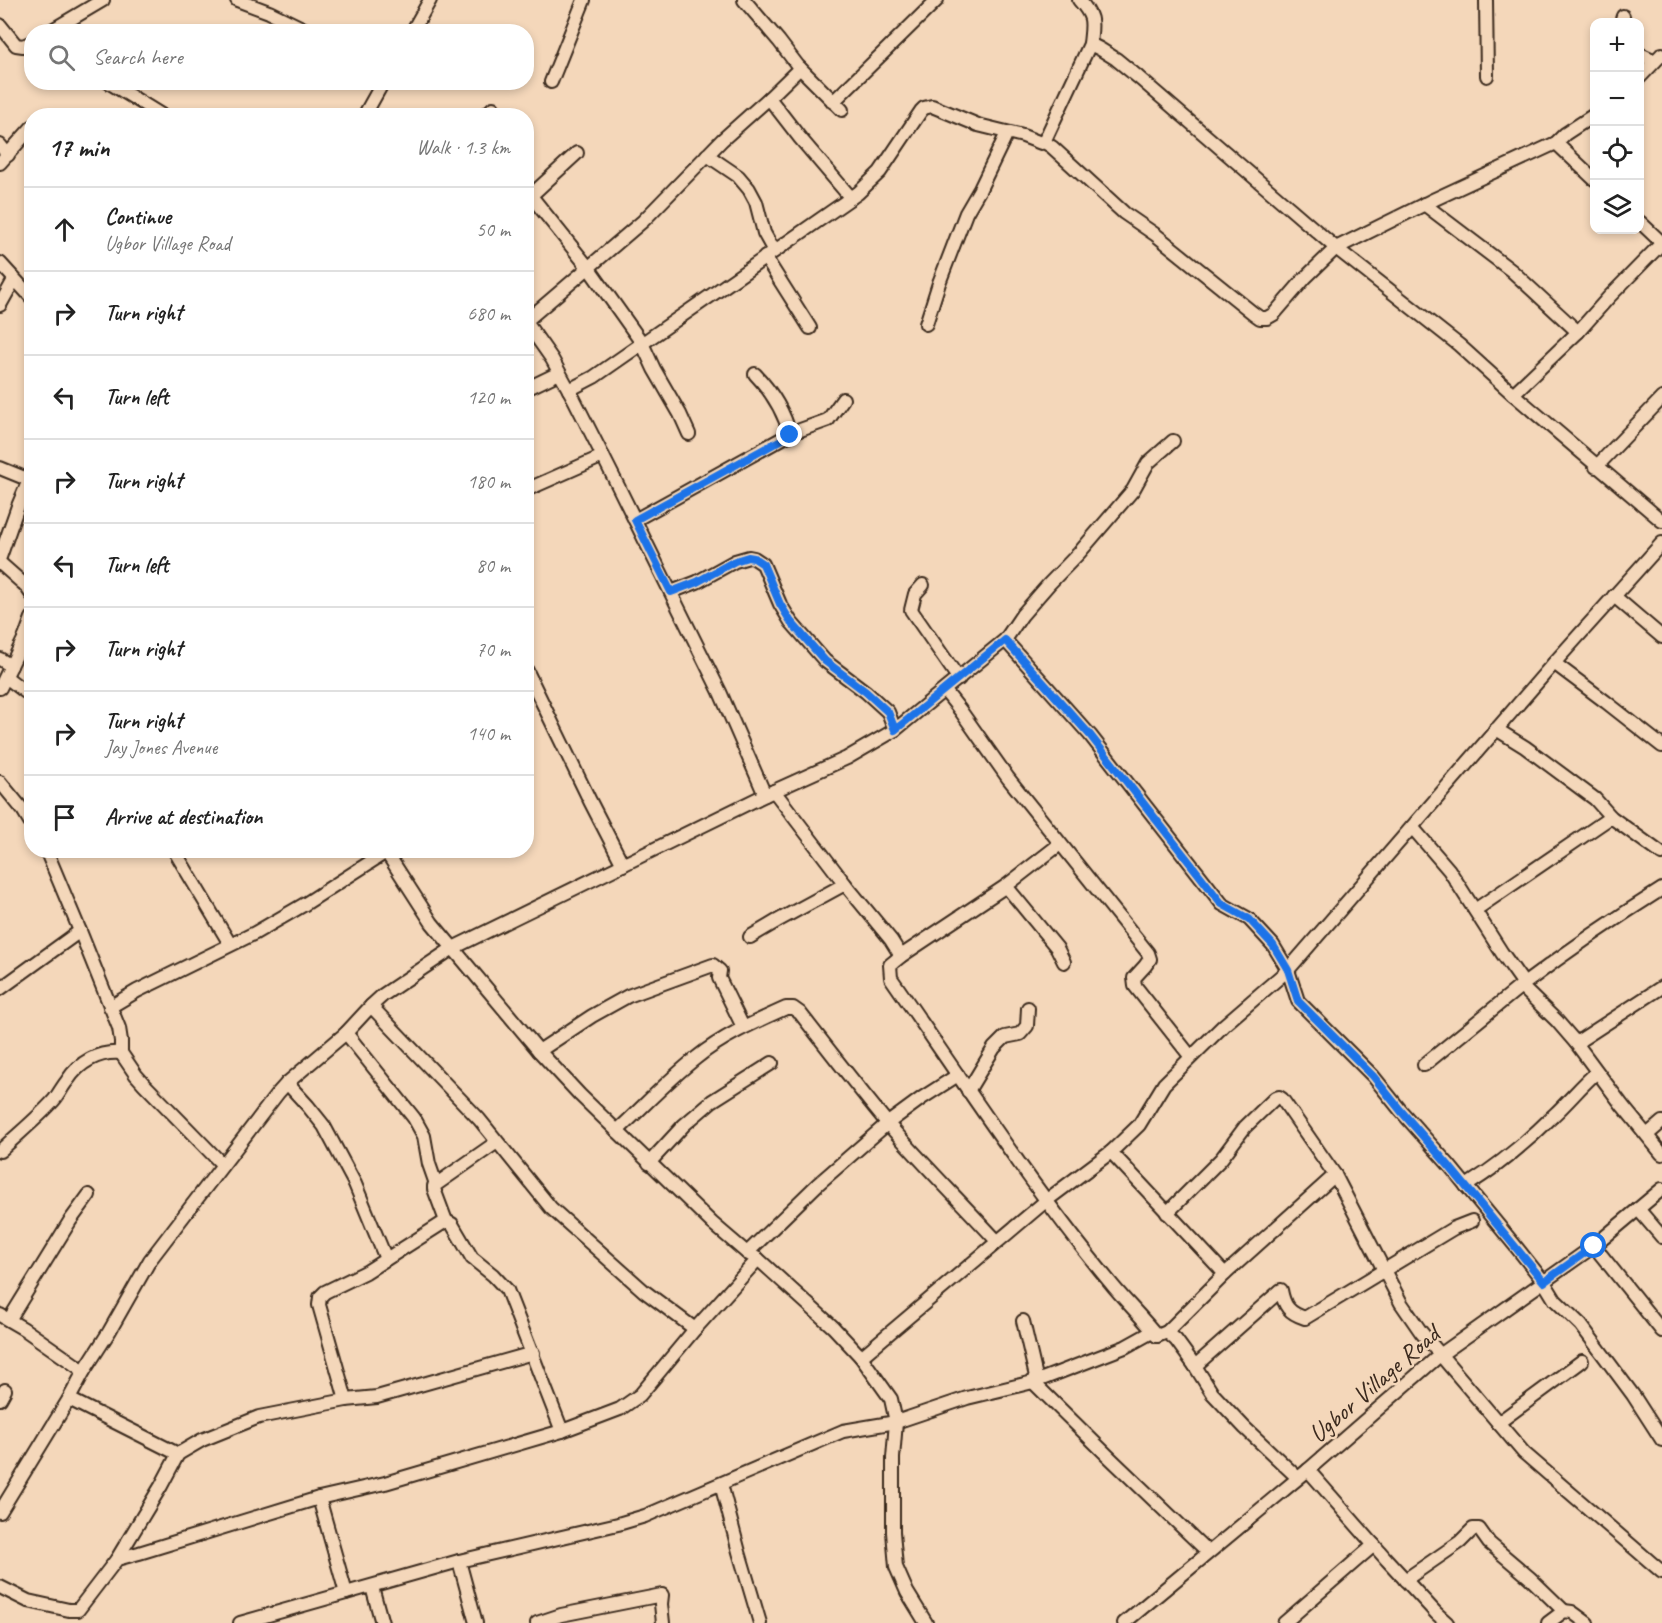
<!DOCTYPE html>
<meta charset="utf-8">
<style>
:root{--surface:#fff;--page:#f2f2f2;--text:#222;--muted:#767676;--line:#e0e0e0}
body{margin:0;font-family:Caveat,sans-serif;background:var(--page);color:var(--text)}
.controls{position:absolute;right:18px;top:18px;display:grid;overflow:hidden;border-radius:12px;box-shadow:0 3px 9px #0003}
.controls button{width:54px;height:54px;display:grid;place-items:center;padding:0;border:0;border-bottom:2px solid var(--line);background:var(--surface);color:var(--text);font:30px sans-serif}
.stop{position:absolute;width:18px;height:18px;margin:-14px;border:4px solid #1a73e8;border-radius:50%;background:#fff}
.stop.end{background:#1a73e8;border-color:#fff;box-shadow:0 2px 6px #0008}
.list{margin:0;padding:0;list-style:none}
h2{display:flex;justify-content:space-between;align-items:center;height:78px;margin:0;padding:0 24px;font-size:26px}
h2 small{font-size:20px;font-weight:400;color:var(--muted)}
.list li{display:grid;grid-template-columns:39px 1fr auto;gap:18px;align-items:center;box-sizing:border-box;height:84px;padding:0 24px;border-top:2px solid var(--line)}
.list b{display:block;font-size:22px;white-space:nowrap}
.list p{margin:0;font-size:20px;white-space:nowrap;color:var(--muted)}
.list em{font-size:20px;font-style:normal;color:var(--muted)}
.icon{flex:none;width:33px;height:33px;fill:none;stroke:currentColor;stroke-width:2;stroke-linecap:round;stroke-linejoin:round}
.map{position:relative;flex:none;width:1662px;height:1623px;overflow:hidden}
.search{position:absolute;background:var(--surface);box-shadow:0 3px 9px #0003;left:24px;top:24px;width:510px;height:66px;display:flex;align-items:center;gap:15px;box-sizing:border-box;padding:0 21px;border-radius:24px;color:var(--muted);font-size:22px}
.panel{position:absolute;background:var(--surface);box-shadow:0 3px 9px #0003;left:24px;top:108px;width:510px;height:750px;border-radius:24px}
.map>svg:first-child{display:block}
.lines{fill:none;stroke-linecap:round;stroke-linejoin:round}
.minor-casing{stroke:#3b2a1e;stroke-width:16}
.minor{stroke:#f4d7ba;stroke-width:12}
.route{stroke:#1a73e8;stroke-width:8}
.labels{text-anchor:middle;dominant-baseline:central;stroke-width:5;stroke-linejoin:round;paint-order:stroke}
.street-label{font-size:26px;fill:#3b2a1e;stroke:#f4d7ba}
</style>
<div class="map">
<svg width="1662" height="1623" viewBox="0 0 1662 1623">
<rect width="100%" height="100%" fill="#f4d7ba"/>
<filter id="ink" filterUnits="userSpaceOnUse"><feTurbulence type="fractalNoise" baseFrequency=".0167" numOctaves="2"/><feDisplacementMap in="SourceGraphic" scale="12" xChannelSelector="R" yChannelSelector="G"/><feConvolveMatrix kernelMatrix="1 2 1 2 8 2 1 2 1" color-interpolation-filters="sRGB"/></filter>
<g filter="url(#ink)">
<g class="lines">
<defs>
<g id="minor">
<path d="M237,0L269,12L310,32"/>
<path d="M744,0L779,41L798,66L842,110"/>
<path d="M1079,0C1095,18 1092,22 1090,44"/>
<path d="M1486,0L1487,76"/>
<path d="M1621,22L1623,16"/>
<path d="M0,25L16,45L23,46L32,42"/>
<path d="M49,32L103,0"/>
<path d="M412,32L430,0"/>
<path d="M1640,54L1655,61"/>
<path d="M1640,77L1662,54"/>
<path d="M108,82L163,116"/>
<path d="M551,82L584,0"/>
<path d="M769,98L800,138L851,198"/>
<path d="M833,102L937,0"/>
<path d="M364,116L383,82"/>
<path d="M485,116L493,108"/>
<path d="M1044,142L1090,44L1100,49L1116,59L1138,77L1336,248L1459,345L1513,394L1662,521"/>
<path d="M1556,143L1594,179"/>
<path d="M0,145L8,155"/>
<path d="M707,155L738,176L749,189L756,202L764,233L774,251"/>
<path d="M0,163L32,127"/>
<path d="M531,196L588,267L642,343L654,369L680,414L689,434"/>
<path d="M526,200L577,153"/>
<path d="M1424,204L1512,271L1578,332"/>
<path d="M1640,222L1662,243"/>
<path d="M765,257L810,328"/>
<path d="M0,263L32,298"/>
<path d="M0,305L14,280"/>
<path d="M526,321L643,221L722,140L768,99L800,68"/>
<path d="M526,322L552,359L574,399L618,486L720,692L765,795"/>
<path d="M926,324L939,283L966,213L980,189L1007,133"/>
<path d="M755,374C772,392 784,411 790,435"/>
<path d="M526,389L559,373"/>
<path d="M569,390L594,377L858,193L880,172L921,111L924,108L932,106L978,125L1023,136L1041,143L1044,142L1052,147L1124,213L1156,235L1253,313L1260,318H1267L1274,314L1305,278L1336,248L1435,199L1556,143L1565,134L1594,115"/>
<path d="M1513,394L1578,332L1609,297L1662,243"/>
<path d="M1596,467L1662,398"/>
<path d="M0,468L32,481"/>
<path d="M526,490L603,456"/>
<path d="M635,520L792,433L828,420L843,399"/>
<path d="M0,557L18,506L29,480"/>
<path d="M0,563L26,586L32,595"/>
<path d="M923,585L915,594L911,610L959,679"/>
<path d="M671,592L697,582L735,561L749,557L754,558L763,564L780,604L791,622L825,661L866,692L888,712L895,730"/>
<path d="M1614,596L1662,637"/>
<path d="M1005,640L1090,735L1222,904L1249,919L1273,945L1288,970L1298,1001L1373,1076L1401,1111L1449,1165L1517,1248L1544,1282L1555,1300L1581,1325L1633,1395L1662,1440"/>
<path d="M0,659L11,666"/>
<path d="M1554,663L1606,702L1662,746"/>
<path d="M526,669L590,801L623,865"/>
<path d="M6,677L32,697"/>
<path d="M0,688L25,637L32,618"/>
<path d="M945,691L960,710L1008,778L1148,953L1150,959L1145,966L1134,978L1135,986L1191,1057"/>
<path d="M1496,729L1525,747L1595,799L1611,817L1662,854"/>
<path d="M0,782L23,810L32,825"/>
<path d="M774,791L845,884L891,940L901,956"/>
<path d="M1412,827L1449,870L1502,953L1524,984L1521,986L1557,1021L1576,1043L1622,1105L1662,1154"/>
<path d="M1060,844L1006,886L901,956L890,965L891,978C962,1080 1030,1185 1109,1281C1124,1300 1142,1317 1157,1336"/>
<path d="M46,850L80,931L119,1028L121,1041V1053L136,1075L144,1084L222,1164"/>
<path d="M174,850L230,944"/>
<path d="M385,850L432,923L539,1051L580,1095L712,1223L747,1253L758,1259L833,1327L861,1357L891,1399L896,1422L893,1458V1532L896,1567L907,1592L926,1623"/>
<path d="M1006,886L1057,948L1064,962"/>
<path d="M1475,910L1611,817"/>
<path d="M750,937L777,921L845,884"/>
<path d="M1524,984C1569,950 1614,919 1662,889"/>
<path d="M0,989L80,931"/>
<path d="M371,1006L479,1119L551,1208L644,1291L695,1329L758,1259"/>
<path d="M110,1007L137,991L255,933L305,904L386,852"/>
<path d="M346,1033L414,1118L424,1136L429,1164L436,1184"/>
<path d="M1576,1043L1662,987"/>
<path d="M539,1051L592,1016L628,996L713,965L720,971L719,978L743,1027"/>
<path d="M1424,1065L1521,986"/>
<path d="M287,1083L308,1106L324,1126L355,1184L386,1259"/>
<path d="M968,1091L994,1048L1005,1037L1020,1034L1027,1026L1028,1008"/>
<path d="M617,1131C643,1107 668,1080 696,1058C723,1036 755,1022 786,1008H793L800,1013C829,1050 858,1088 888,1124C923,1164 961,1202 997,1241"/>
<path d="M1647,1135L1662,1122"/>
<path d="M0,1151C18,1134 38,1118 54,1100C59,1094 62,1087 67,1081C79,1062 99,1051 121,1053"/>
<path d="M1111,1152L1225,1274"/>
<path d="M649,1163L684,1125L712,1101L772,1063"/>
<path d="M1466,1186C1498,1166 1527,1142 1554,1115C1569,1101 1582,1085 1597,1072"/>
<path d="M1638,1209L1662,1237"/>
<path d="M1167,1213L1221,1159L1245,1127L1275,1098L1279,1097L1282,1099L1335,1175L1401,1303L1421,1332L1524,1453L1662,1572"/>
<path d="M446,1221L434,1189V1186L497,1142"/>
<path d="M1594,1246L1662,1331"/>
<path d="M747,1253L818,1184L888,1123L922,1098L958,1075"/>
<path d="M0,1315L24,1329L84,1371"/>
<path d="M9,1320L70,1221L89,1195"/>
<path d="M1023,1321L1037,1381"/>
<path d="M1167,1332L1225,1274L1335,1175"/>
<path d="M861,1357L1047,1200L1111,1152L1139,1125L1164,1084L1224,1025L1288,970L1554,663L1662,543"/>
<path d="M1195,1366L1281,1290C1284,1306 1289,1313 1305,1318L1454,1228L1472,1221"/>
<path d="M1033,1382L1108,1456L1208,1552"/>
<path d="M0,1399L5,1390"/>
<path d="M69,1399L178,1454L202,1440L259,1417L346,1400L377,1397L533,1353"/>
<path d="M346,1400L319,1305L320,1297L325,1292L366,1272L446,1221L452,1224L472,1258L493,1275L507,1290L562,1431"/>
<path d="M1498,1423L1582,1361"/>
<path d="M1308,1470L1387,1560L1436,1613L1447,1623"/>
<path d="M721,1484L739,1552L760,1623"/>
<path d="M319,1498L346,1593"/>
<path d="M0,1512L69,1399L84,1371L109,1332L150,1260L278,1093L287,1083L346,1033L371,1006L383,995L453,948L765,795L847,758L895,730L1005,640L1022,615L1049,584L1079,553L1133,490L1148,463L1173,441"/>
<path d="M117,1559L161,1486L178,1454"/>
<path d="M459,1561L476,1623"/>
<path d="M1405,1580L1460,1542L1473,1529H1479L1489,1543L1530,1578L1564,1611"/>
<path d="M0,1587L28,1601L69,1610H78L117,1559L139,1553L319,1498L385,1483L562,1431L620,1409L640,1395L695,1329"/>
<path d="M372,1587L382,1623"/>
<path d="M240,1623L459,1561L618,1524L645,1516L843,1431L896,1422L967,1398L1037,1381L1125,1347L1152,1332L1157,1336L1167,1332L1176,1340L1195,1366L1212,1393L1245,1428L1298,1478"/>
<path d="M537,1623L561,1615L662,1595L661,1604L663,1623"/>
<path d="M1124,1623L1308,1470L1440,1355L1594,1246L1662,1189"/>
<path d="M1284,1623L1374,1545"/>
<path d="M1548,1623L1564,1611L1572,1612L1587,1623"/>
</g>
</defs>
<use href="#minor" class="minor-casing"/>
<use href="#minor" class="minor"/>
</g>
</g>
<g class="lines" filter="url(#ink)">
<path class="route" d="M790,435L635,520L671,592L697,582L735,561L748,557L754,558L763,564L780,604L791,622L825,661L866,692L888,712L895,730L1005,640L1090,735L1222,904L1249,919L1273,945L1288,970L1298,1001L1373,1076L1401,1111L1449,1166L1544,1282L1594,1246"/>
</g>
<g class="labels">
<g class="street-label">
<text transform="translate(1374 1384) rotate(-41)">Ugbor Village Road</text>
</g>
</g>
</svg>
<div class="controls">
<button>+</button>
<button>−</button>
<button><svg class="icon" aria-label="locate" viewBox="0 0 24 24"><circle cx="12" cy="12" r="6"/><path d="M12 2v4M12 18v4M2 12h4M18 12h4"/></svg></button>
<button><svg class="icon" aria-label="layers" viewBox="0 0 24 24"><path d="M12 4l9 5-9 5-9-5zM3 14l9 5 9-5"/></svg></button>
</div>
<div class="stop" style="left:1594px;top:1246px"></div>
<div class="stop end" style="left:790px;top:435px"></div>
<div class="search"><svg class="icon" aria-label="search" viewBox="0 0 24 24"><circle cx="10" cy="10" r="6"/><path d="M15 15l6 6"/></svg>Search here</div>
<section class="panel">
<h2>17 min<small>Walk · 1.3 km</small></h2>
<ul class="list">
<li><svg class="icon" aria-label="ahead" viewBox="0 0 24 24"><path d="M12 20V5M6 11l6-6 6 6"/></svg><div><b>Continue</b><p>Ugbor Village Road</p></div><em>50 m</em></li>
<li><svg class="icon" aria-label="right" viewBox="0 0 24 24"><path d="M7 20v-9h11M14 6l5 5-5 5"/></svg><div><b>Turn right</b></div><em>680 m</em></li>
<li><svg class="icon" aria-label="left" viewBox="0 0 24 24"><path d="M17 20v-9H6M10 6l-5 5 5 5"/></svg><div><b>Turn left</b></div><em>120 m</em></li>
<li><svg class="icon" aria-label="right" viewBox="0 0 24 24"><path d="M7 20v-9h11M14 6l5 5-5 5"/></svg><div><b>Turn right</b></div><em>180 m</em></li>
<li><svg class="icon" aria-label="left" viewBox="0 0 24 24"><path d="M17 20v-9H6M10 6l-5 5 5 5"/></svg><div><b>Turn left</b></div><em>80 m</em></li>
<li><svg class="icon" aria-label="right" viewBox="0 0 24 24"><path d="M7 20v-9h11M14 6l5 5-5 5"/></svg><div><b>Turn right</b></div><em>70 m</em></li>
<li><svg class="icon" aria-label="right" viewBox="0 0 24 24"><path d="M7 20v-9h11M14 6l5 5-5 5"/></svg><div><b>Turn right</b><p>Jay Jones Avenue</p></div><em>140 m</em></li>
<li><svg class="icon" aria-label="arrive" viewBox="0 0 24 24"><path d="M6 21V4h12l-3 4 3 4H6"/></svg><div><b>Arrive at destination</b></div></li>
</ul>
</section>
</div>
